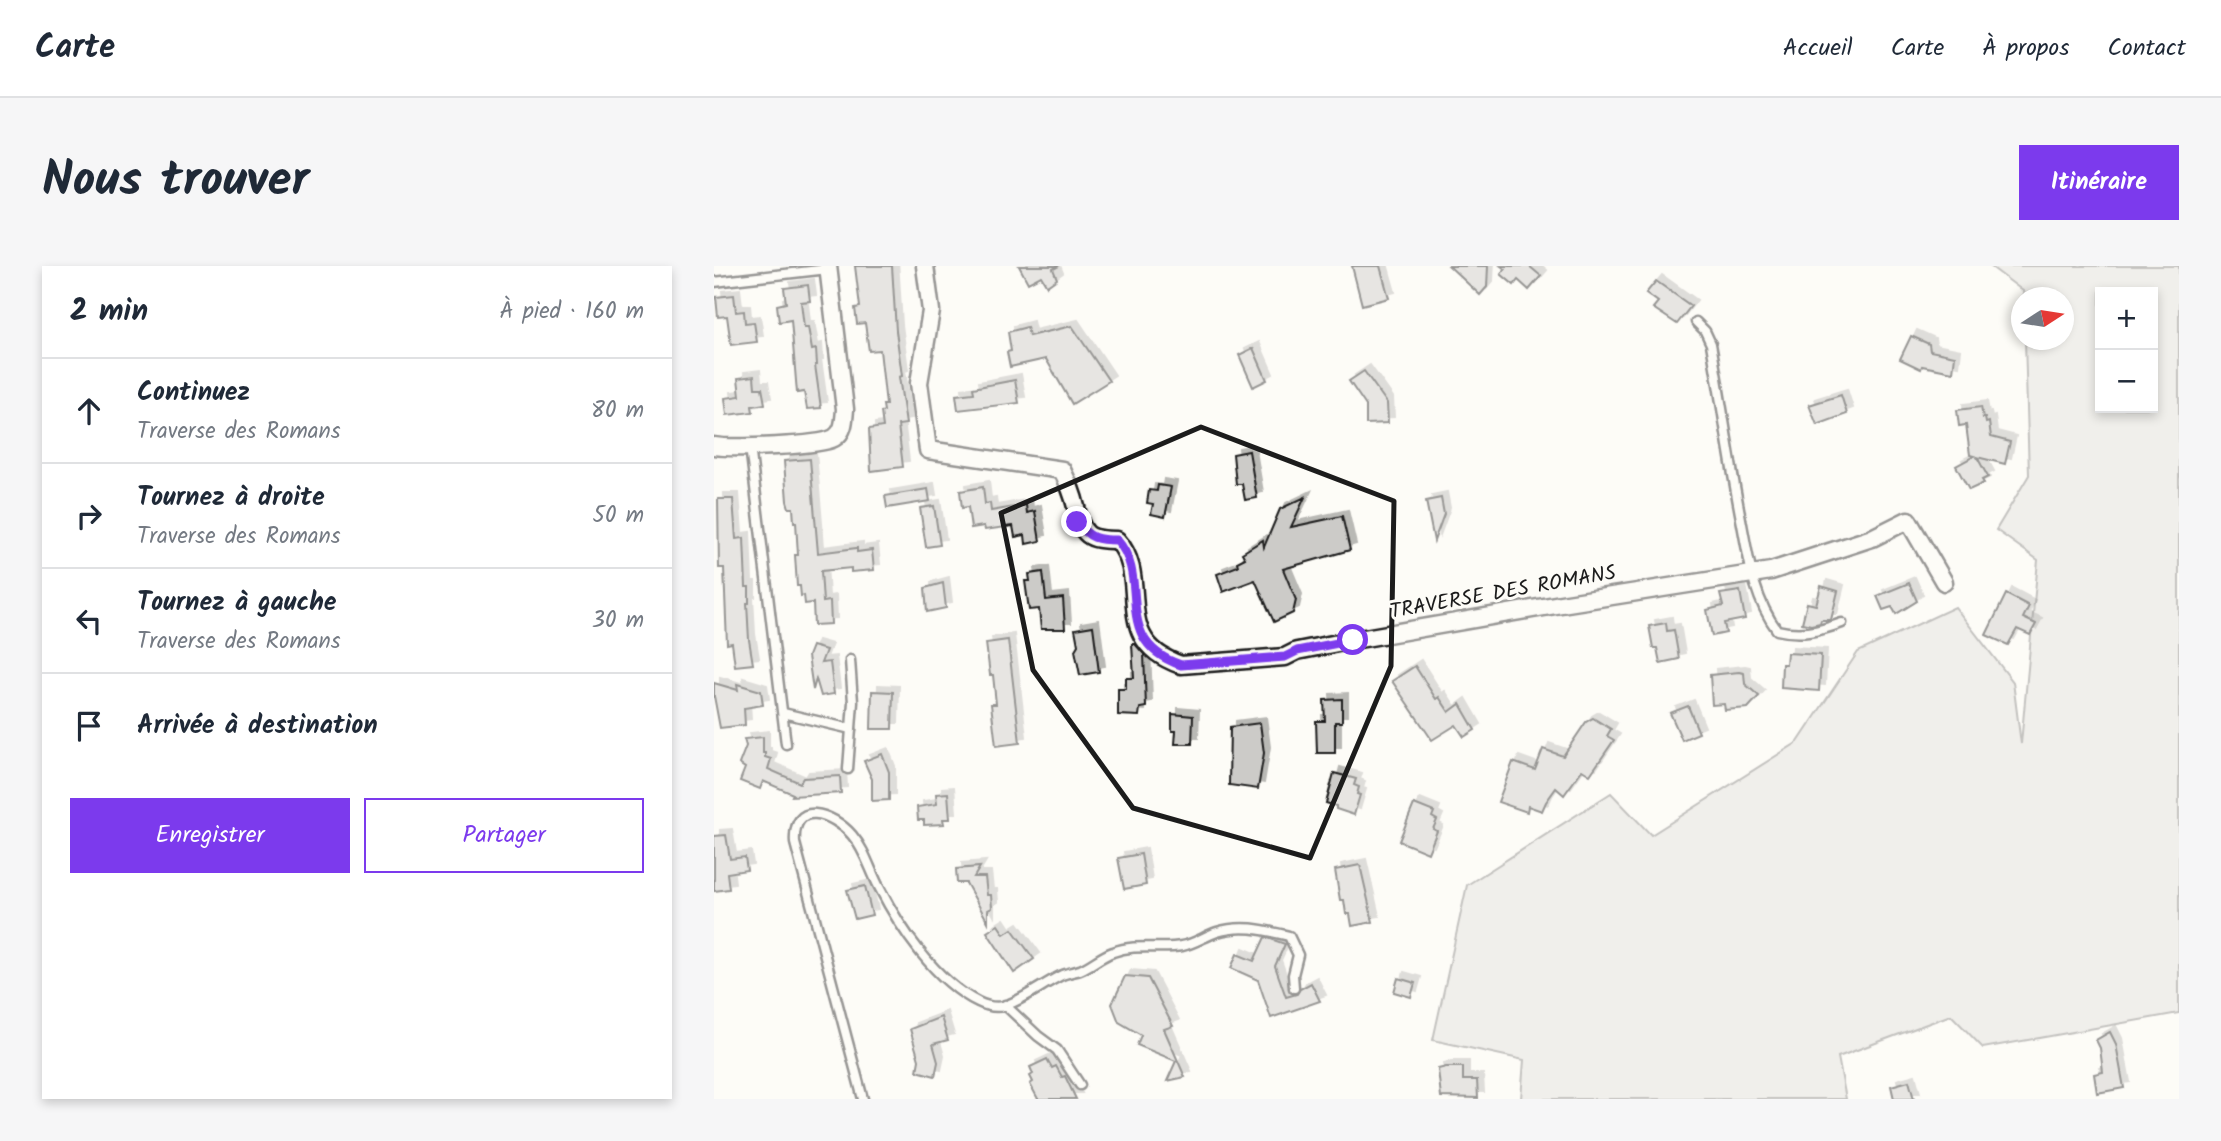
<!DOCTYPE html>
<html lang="fr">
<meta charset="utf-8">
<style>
:root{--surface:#fff;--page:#f6f6f7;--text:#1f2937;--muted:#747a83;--line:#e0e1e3;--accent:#7c3aed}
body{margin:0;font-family:Kalam,sans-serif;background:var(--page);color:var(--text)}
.controls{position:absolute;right:21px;top:21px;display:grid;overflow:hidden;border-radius:0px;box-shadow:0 4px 10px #0003}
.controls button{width:63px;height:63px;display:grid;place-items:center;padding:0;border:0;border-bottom:2px solid var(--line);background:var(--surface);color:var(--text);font:35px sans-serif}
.compass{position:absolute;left:1297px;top:21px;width:63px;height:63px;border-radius:50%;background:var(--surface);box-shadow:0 4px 10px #0003;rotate:78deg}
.stop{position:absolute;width:21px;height:21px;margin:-16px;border:5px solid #7c3aed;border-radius:50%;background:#fff}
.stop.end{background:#7c3aed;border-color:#fff;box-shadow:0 2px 7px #0008}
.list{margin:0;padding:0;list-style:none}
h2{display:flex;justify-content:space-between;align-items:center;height:91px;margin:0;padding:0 28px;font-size:30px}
h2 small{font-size:23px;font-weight:400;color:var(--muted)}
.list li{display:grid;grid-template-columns:46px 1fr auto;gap:21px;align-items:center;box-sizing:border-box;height:105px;padding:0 28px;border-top:2px solid var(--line)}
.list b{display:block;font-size:26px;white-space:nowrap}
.list p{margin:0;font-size:23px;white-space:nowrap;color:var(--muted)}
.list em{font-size:23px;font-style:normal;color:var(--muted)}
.actions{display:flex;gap:14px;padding:21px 28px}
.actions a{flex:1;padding:16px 0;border:2px solid var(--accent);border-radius:0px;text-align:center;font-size:24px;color:var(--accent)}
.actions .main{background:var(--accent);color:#fff}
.icon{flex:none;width:38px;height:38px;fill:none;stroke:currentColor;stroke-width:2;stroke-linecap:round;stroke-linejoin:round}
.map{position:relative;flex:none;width:1465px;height:833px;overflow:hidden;border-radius:0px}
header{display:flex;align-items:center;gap:42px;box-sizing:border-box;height:98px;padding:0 35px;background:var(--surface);border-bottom:2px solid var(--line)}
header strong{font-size:33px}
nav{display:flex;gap:38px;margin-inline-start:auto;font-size:24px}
.intro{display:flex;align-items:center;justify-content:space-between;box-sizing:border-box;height:168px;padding:0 42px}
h1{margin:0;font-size:49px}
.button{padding:18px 32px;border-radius:0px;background:var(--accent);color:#fff;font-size:24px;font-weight:700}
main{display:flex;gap:42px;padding:0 42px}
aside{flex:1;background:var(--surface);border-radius:0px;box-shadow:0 4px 10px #0003}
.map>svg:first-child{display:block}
.green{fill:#e0dfdb;stroke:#7e7e7c;stroke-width:2;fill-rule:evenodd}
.building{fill:#cccbc8;stroke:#1c1c1c;stroke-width:2;filter:url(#shadow)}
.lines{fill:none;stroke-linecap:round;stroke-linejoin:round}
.lane-casing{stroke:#1c1c1c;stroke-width:13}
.street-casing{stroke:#1c1c1c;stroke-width:21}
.lane{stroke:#fdfcf7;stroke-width:8}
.street{stroke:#fdfcf7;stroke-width:16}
.route{stroke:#7c3aed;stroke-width:9}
.marked{fill:none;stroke:#1c1c1c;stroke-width:5;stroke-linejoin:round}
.labels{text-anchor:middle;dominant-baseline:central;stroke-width:6;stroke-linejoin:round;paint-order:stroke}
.street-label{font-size:21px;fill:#1c1c1c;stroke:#fdfcf7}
</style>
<header>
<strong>Carte</strong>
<nav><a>Accueil</a><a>Carte</a><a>À propos</a><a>Contact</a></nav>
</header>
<div class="intro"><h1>Nous trouver</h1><a class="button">Itinéraire</a></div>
<main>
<aside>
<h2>2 min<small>À pied · 160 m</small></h2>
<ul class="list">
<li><svg class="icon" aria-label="ahead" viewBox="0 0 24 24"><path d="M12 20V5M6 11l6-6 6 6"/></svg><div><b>Continuez</b><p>Traverse des Romans</p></div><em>80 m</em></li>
<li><svg class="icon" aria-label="right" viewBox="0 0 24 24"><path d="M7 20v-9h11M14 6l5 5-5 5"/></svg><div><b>Tournez à droite</b><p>Traverse des Romans</p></div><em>50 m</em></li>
<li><svg class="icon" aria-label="left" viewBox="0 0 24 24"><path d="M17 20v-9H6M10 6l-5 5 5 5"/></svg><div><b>Tournez à gauche</b><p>Traverse des Romans</p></div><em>30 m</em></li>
<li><svg class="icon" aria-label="arrive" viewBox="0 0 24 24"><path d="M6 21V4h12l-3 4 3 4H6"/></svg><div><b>Arrivée à destination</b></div></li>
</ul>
<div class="actions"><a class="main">Enregistrer</a><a>Partager</a></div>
</aside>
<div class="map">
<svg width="1465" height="833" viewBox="0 0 1465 833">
<defs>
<filter id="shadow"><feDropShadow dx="6" dy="-6" stdDeviation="0" flood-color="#0004"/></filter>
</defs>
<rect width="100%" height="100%" fill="#fdfcf7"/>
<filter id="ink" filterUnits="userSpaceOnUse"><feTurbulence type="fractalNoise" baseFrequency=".0143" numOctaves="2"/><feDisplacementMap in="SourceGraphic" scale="14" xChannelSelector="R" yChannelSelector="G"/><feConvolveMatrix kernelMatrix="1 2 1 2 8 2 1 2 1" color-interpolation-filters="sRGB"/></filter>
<g filter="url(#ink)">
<path class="green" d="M1276,0H1465V747L1269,782L1237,749L1124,791L1132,833H807L810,794L719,774L753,619L897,527L937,569L1084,476L1144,386L1241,341L1299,416L1307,478L1324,294L1282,264L1315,209L1311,74H1350V32L1310,31L1309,25ZM1386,26H1439V142H1386Z"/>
<g class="building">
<path d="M141,0H178L182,65L188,110L185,111L192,158L184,159L189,201L157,205L155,163L169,161L167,146L170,145L169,139H172L166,84L155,85L151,57L143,58L141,42L146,41Z"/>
<path d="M305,0H345L339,3L343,13L333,20L327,10L314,17Z"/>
<path d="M638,0H666L675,32L648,39Z"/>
<path d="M735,0H774L773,21L766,29Z"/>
<path d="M787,0H815L827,10L815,24L804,14L800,19L787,8L791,3Z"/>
<path d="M942,15L977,40L963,58L939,42L944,36L932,27Z"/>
<path d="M94,19L96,35L87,36L90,61H94L98,84L102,83L103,99H101L107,142L93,143L90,126L83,127L77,54L65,56L63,39L72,37L70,22Z"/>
<path d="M20,29L22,46L30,45L31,57L40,56L43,76L17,79L13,50L4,51L2,31Z"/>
<path d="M358,60L395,115L358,138L332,93L296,101L293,86L297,85L294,66L313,61L315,70Z"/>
<path d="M1197,70L1215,78L1216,85L1241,90L1239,106L1208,100L1207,103L1186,93Z"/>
<path d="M539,82L553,114L539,121L525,89Z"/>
<path d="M650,105L673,137L674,157L652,158V140L635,115Z"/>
<path d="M40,110L41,122H48L51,138L38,140L39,146L13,149L11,132L26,130L24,112Z"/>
<path d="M301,114L305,137L244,144L242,129L260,127L259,122Z"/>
<path d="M1127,129L1133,148L1103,159L1095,139Z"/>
<path d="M1267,141L1269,152H1271L1272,157L1275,156L1277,171L1296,176L1291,198L1263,191L1274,211L1268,214L1270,217L1255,224L1242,200L1260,190L1256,189L1252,159L1245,160L1243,144Z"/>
<path d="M535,185L543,232L531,234L528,218H522L519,188Z"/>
<path d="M96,193L104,287L143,282V286L158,284L160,304L137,306V302L107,305L109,336L116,335L117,358L100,359L99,337L91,338L90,329L87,330L86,320H83L81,289H84L82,256H80L79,242H75L73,235L70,195Z"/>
<path d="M444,219L457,221L451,251L437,248L439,238L433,237L435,224L443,225Z"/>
<path d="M269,221L271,238L276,237L277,245L312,239L313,247L321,245L326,275L312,278L311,269L301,271L299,260L271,264L270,260L257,262L254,241L248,242L246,225Z"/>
<path d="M214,223L216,235L173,242L171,230Z"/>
<path d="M591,231L577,261L628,250L636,284L569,303L582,334L579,347L560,356L541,314L509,326L503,308L524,300L523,296L531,292L528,287L549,274L550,281L566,243Z"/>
<path d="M727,232L730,248L720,275L712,235Z"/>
<path d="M4,233H19L22,273L30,272L32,321H35V337H33L35,374L39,398L21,400L18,377L13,378L10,302H5Z"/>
<path d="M220,240L226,279L212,281L206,242Z"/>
<path d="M329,306L332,334L349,332L351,363H327L325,343L315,344L311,315H316L315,308Z"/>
<path d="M229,317L232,342L213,346L211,322Z"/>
<path d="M1195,317L1203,335L1182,348L1178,341L1169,344L1163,330Z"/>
<path d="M1107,320L1124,325L1117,354H1107L1106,357L1097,359L1088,357L1093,337L1102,339Z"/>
<path d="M1026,325L1031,353L1010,357L1012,367L998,370L993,344L1009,340L1006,328Z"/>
<path d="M1292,328L1315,340L1309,352L1322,358L1316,369L1303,363L1294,379L1272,369Z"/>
<path d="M952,357L953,365L960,364L965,393L946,397L943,382H939L935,360Z"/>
<path d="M379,360L385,406L366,409L361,384L364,379L361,363Z"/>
<path d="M294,374L306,477L282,480L277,438H282L279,409H276L272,377Z"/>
<path d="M418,378H421L430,388L432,441L426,442L425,450L404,449V423H412V412H420Z"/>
<path d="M98,380L112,384L107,397L116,396L120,428L107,430L102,413L99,424L94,390Z"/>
<path d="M1073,387L1107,389L1105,425L1067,422L1068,398H1072Z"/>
<path d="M701,400L722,433L725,431L735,446L746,438L761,464L750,471L742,459L718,474L678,415Z"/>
<path d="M1025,406L1030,407L1031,418L1045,430L1034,442L1011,444L1010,438L998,439L996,409Z"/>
<path d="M0,417L24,424L23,418L47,425L49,439L30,442L31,459L6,462L0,430Z"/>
<path d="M158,425L179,426L178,463H157Z"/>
<path d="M628,433V456H621V487H603L602,455H611L610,434Z"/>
<path d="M974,440L985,467L968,474L956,447Z"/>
<path d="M458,448L479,450L478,478H461L462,465H458Z"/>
<path d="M879,452L897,463L893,470L900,474L876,509L868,504L850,529L842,522L832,536L828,545L814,540L813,546L784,536L799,496L821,504L829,483L849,490L872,456Z"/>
<path d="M546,457L550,487L544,523L515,519L516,461Z"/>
<path d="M49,471V487H51V491L57,493L54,503L86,517L89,512L126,510L127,527L78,530L79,528L49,515L46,523L26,515L31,502L25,498L32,480L30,473Z"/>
<path d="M168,488L175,506V534L158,535V513L150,495Z"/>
<path d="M620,507L642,513L640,519L645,521L643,528L646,529L640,549L622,543V540L612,537Z"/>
<path d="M234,527L236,553H229L230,558L210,559V554H204L203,541L223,538L222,528Z"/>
<path d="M700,538L720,546L718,551L723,554L719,563L723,565L714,587L685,575Z"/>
<path d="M12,569L16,593L31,591L33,604L13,607L15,623L0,625V570Z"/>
<path d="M427,588L432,619L410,623L404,592Z"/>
<path d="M646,599L659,656L638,660L636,648H632L630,634H626L621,604Z"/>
<path d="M266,601L260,611H271L273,629H277L278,642L274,644V656L252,617H243L242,603Z"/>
<path d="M151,620L158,649L141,653L133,624Z"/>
<path d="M284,659L290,668L298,663L320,693L300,707L273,666Z"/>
<path d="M551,671L571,678L561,700L572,731L583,728L586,723L597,717L606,735L557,752L544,714L517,702L523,688L540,695Z"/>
<path d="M411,710L434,712L459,760L450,763L471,811L453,815L462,795L423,779L427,769L405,756L398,738Z"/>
<path d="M684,712L701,717L697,731L680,726Z"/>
<path d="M227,751L234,774L219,778L224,796L221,810L203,805L205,794L196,763Z"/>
<path d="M1396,766L1402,778L1410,822L1383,827L1380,808L1389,806L1386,782L1382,774Z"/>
<path d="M333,793L338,802L342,800L348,811L351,810L362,833H324L316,818L319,816L316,810L319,808L316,801Z"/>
<path d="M732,801H749V814H763L764,832L727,831L724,803Z"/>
<path d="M1195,815L1200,833H1180L1177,820Z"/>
</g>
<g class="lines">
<defs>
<g id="lane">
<path d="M0,16L114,3"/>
<path d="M982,56L991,65L997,78C1008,138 1016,198 1028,258C1035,295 1040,333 1063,364C1088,370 1105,365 1128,357"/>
<path d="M36,180L72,478"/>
<path d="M69,447L137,463"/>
<path d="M134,503L139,436L136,394"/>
<path d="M291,739L324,770L343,784L366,819"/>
<path d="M149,833L81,577C78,532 119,547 138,569C151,584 156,604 165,621C186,662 221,715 264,736C272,740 281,742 290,740C309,734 328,719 346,710C352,707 360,706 366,704C378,699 387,690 399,686C422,677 445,684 468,680C480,678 491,670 503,666C528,658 550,664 575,670L584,689L579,709L580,722"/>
</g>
<g id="street">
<path d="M211,0L217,45L205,117L214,184L348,204C354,216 359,228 362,241C368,270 374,274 403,274C439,315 394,374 467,399L571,391L583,385L639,374L847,338L1057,305L1158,272L1194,254L1230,316"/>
<path d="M0,180C18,183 106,180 120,172C130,166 130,155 131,143L114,0"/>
</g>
</defs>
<use href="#lane" class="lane-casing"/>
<use href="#street" class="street-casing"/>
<use href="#lane" class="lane"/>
<use href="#street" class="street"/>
</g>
</g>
<g class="lines" filter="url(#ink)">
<path class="route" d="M363,256C375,273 384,274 403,274C439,315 395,374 467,399L571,391L583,385L639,374"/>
</g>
<path d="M0 0H1465V833H0ZM487,161L680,235L677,400L596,592L419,542L319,404L287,247Z" fill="#fdfcf7" fill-opacity=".55" fill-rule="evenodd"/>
<path class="marked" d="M487,161L680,235L677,400L596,592L419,542L319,404L287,247Z"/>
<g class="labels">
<g class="street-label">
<text transform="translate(789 327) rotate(-10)">TRAVERSE DES ROMANS</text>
</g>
</g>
</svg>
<div class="controls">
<button>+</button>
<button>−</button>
</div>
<svg class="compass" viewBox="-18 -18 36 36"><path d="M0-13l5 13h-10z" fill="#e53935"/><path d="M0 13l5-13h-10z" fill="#747a83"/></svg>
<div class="stop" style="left:639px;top:374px"></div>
<div class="stop end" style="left:363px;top:256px"></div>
</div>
</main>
